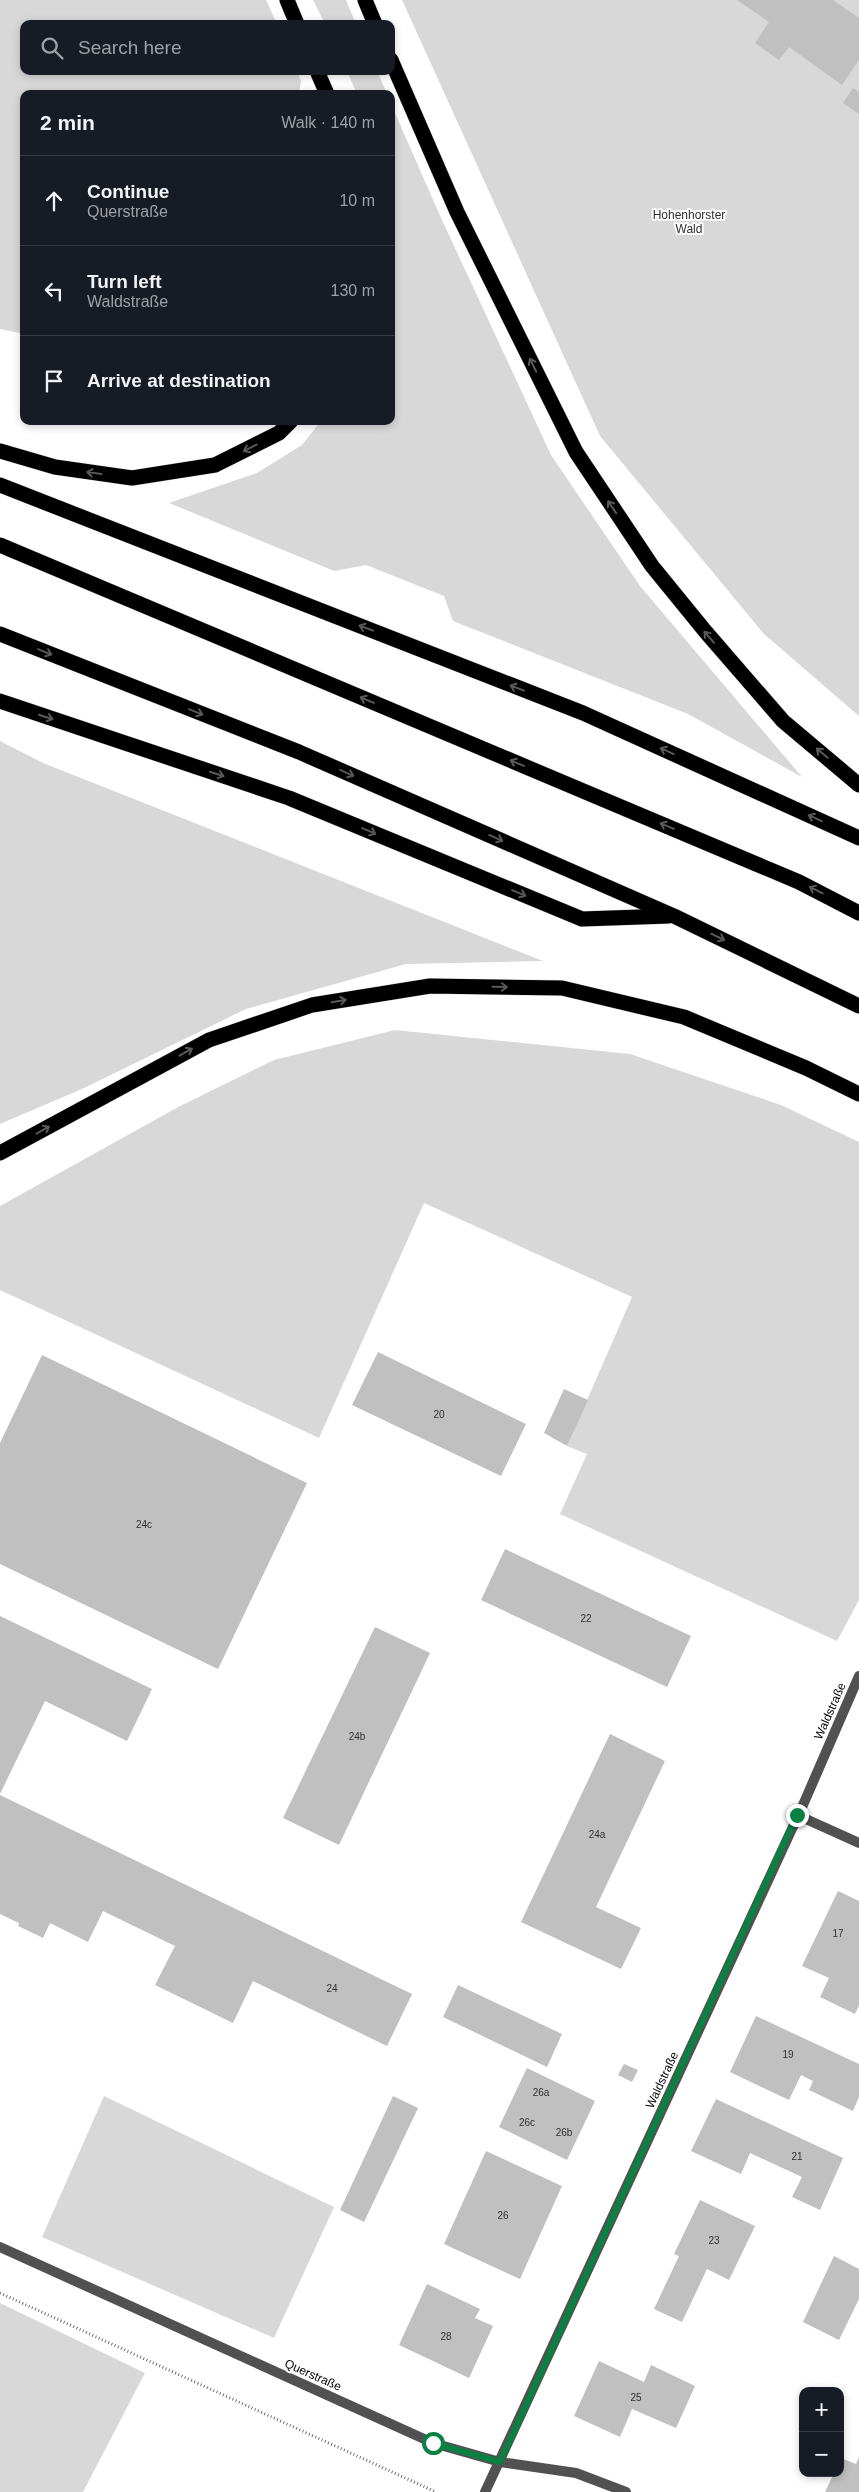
<!DOCTYPE html>
<meta charset="utf-8">
<style>
:root{--surface:#171b24;--page:#20242c;--text:#f1f3f6;--muted:#9ea1a6;--line:#363941}
body{margin:0;font-family:Helvetica,sans-serif;background:var(--page);color:var(--text)}
.controls{position:absolute;right:15px;bottom:15px;display:grid;overflow:hidden;border-radius:10px;box-shadow:0 2px 8px #0003}
.controls button{width:45px;height:45px;display:grid;place-items:center;padding:0;border:0;border-bottom:1px solid var(--line);background:var(--surface);color:var(--text);font:25px sans-serif}
.stop{position:absolute;width:15px;height:15px;margin:-11px;border:4px solid #0b8043;border-radius:50%;background:#fff}
.stop.end{background:#0b8043;border-color:#fff;box-shadow:0 1px 5px #0008}
.list{margin:0;padding:0;list-style:none}
h2{display:flex;justify-content:space-between;align-items:center;height:65px;margin:0;padding:0 20px;font-size:21px}
h2 small{font-size:16px;font-weight:400;color:var(--muted)}
.list li{display:grid;grid-template-columns:32px 1fr auto;gap:15px;align-items:center;box-sizing:border-box;height:90px;padding:0 20px;border-top:1px solid var(--line)}
.list b{display:block;font-size:19px;white-space:nowrap}
.list p{margin:0;font-size:16px;white-space:nowrap;color:var(--muted)}
.list em{font-size:16px;font-style:normal;color:var(--muted)}
.icon{flex:none;width:28px;height:28px;fill:none;stroke:currentColor;stroke-width:2;stroke-linecap:round;stroke-linejoin:round}
.map{position:relative;flex:none;width:859px;height:2492px;overflow:hidden}
.search{position:absolute;background:var(--surface);box-shadow:0 2px 8px #0003;left:20px;top:20px;width:375px;height:55px;display:flex;align-items:center;gap:12px;box-sizing:border-box;padding:0 18px;border-radius:10px;color:var(--muted);font-size:19px}
.panel{position:absolute;background:var(--surface);box-shadow:0 2px 8px #0003;left:20px;top:90px;width:375px;height:335px;border-radius:10px}
.map>svg:first-child{display:block}
.green{fill:#d8d8d8}
.building{fill:#c0c0c0}
.lines{fill:none;stroke-linecap:round;stroke-linejoin:round}
.highway-casing{stroke:#dbdbdb;stroke-width:16}
.path{stroke:#737373;stroke-width:3;stroke-dasharray:1 2.5;stroke-linecap:butt}
.street{stroke:#515151;stroke-width:10}
.highway{stroke:#000;stroke-width:15}
.oneway{stroke:#595959}
.route{stroke:#0b8043;stroke-width:6}
.labels{text-anchor:middle;dominant-baseline:central;stroke-width:4;stroke-linejoin:round;paint-order:stroke}
.number-label{font-size:10px;fill:#303030}
.park-label{font-size:12px;fill:#2f2f2f;stroke:#fff}
.street-label{font-size:12px;fill:#000;stroke:#fff}
</style>
<div class="map">
<svg width="859" height="2492" viewBox="0 0 859 2492">
<rect width="100%" height="100%" fill="#fff"/>
<g class="green">
<path d="M0,0H266L277,24H24V71H297L301,81L299,94H24V334L0,329Z"/>
<path d="M313,0H346L356,24H325Z"/>
<path d="M402,0H859V716L764,634L600,436Z"/>
<path d="M347,71H377L387,94H357Z"/>
<path d="M391,104L442,220L551,455L640,586L802,777L688,714L453,621L444,596L366,565L334,571L169,503L257,473L302,445L321,421H391V320L395,314Z"/>
<path d="M0,741L43,763L543,961L406,964L246,1009L82,1089L0,1124Z"/>
<path d="M395,1030L630,1054L781,1105L859,1142V1600L837,1641L560,1514L587,1454L567,1446L632,1297L424,1203L319,1438L0,1290V1206L180,1106L274,1060Z"/>
<path d="M104,2096L334,2207L274,2338L42,2237Z"/>
<path d="M0,2303L145,2373L83,2492H0Z"/>
</g>
<g class="building">
<path d="M737,0H833L859,18V60L842,85L789,47L779,60L755,43L769,22Z"/>
<path d="M853,88L859,92V114L843,103Z"/>
<path d="M378,1352L526,1424L501,1476L352,1405Z"/>
<path d="M42,1355L307,1483L218,1669L0,1564V1443Z"/>
<path d="M564,1389L588,1400L567,1446L544,1433Z"/>
<path d="M505,1549L691,1636L667,1687L481,1600Z"/>
<path d="M0,1616L152,1689L127,1741L45,1701L0,1794Z"/>
<path d="M375,1627L430,1653L339,1845L283,1818Z"/>
<path d="M610,1734L665,1761L596,1907L641,1928L621,1969L521,1922Z"/>
<path d="M0,1795L412,1994L387,2046L253,1981L233,2023L155,1985L175,1946L103,1911L88,1942L50,1923L43,1938L18,1926L19,1923L0,1914Z"/>
<path d="M838,1891L859,1901V2005L855,2014L820,1997L829,1978L802,1966Z"/>
<path d="M458,1985L562,2034L547,2067L443,2017Z"/>
<path d="M756,2016L859,2064V2097L853,2111L809,2090L813,2081L801,2075L789,2100L730,2072Z"/>
<path d="M624,2064L638,2070L632,2082L618,2075Z"/>
<path d="M527,2068L595,2101L567,2160L499,2127Z"/>
<path d="M393,2096L418,2108L364,2222L340,2210Z"/>
<path d="M716,2099L843,2158L820,2210L792,2197L802,2177L750,2153L741,2174L691,2151Z"/>
<path d="M486,2151L562,2186L520,2279L444,2244Z"/>
<path d="M700,2200L755,2226L729,2280L707,2269L682,2322L654,2309L679,2256L674,2254Z"/>
<path d="M834,2256L859,2269V2299L839,2340L803,2322Z"/>
<path d="M427,2284L480,2309L475,2318L493,2326L469,2378L399,2345Z"/>
<path d="M599,2361L644,2382L651,2365L695,2386L676,2428L632,2409L620,2437L574,2416Z"/>
<path d="M859,2457V2492H825L834,2473H840L841,2458L856,2464Z"/>
</g>
<g class="lines">
<defs>
<g id="highway">
<path d="M287,0L297,24"/>
<path d="M365,0L375,24"/>
<path d="M391,60L457,212L576,452L652,566L705,631L783,721L859,785"/>
<path d="M317,71L327,94"/>
<path d="M0,451L55,467L132,478L215,465L279,433L291,421"/>
<path d="M0,485L583,713L859,838"/>
<path d="M0,545L799,882L859,913"/>
<path d="M0,634L299,752L674,916L859,1006"/>
<path d="M0,701L289,798L582,919L669,916"/>
<path d="M0,1153L209,1040L312,1005L430,986L562,988L684,1017L806,1068L859,1094"/>
</g>
</defs>
<use href="#highway" class="highway-casing"/>
<path class="path" d="M0,2293L436,2492"/>
<g class="street">
<path d="M797,1815L859,1843"/>
<path d="M0,2247L433,2443L500,2462L576,2473L626,2492"/>
<path d="M485,2492L803,1805L859,1676"/>
</g>
<use href="#highway" class="highway"/>
</g>
<defs><path id="oneway-shaft" d="M-6 0H5M1.5-3L5.5 0L1.5 3" fill="none" stroke-width="1.6" stroke-linecap="round" stroke-linejoin="round" transform="scale(1.25)"/></defs>
<g class="oneway">
<use href="#oneway-shaft" transform="translate(533 365) rotate(-116)"/>
<use href="#oneway-shaft" transform="translate(250 448) rotate(153)"/>
<use href="#oneway-shaft" transform="translate(94 473) rotate(-172)"/>
<use href="#oneway-shaft" transform="translate(612 507) rotate(-124)"/>
<use href="#oneway-shaft" transform="translate(366 628) rotate(-159)"/>
<use href="#oneway-shaft" transform="translate(709 637) rotate(-131)"/>
<use href="#oneway-shaft" transform="translate(45 652) rotate(22)"/>
<use href="#oneway-shaft" transform="translate(517 688) rotate(-159)"/>
<use href="#oneway-shaft" transform="translate(367 700) rotate(-157)"/>
<use href="#oneway-shaft" transform="translate(196 712) rotate(22)"/>
<use href="#oneway-shaft" transform="translate(46 717) rotate(18)"/>
<use href="#oneway-shaft" transform="translate(667 751) rotate(-156)"/>
<use href="#oneway-shaft" transform="translate(822 753) rotate(-140)"/>
<use href="#oneway-shaft" transform="translate(517 763) rotate(-157)"/>
<use href="#oneway-shaft" transform="translate(347 773) rotate(24)"/>
<use href="#oneway-shaft" transform="translate(217 774) rotate(18)"/>
<use href="#oneway-shaft" transform="translate(815 818) rotate(-156)"/>
<use href="#oneway-shaft" transform="translate(667 826) rotate(-157)"/>
<use href="#oneway-shaft" transform="translate(369 831) rotate(23)"/>
<use href="#oneway-shaft" transform="translate(496 838) rotate(24)"/>
<use href="#oneway-shaft" transform="translate(816 890) rotate(-153)"/>
<use href="#oneway-shaft" transform="translate(519 893) rotate(23)"/>
<use href="#oneway-shaft" transform="translate(718 937) rotate(26)"/>
<use href="#oneway-shaft" transform="translate(500 987) rotate(1)"/>
<use href="#oneway-shaft" transform="translate(339 1001) rotate(-9)"/>
<use href="#oneway-shaft" transform="translate(186 1052) rotate(-29)"/>
<use href="#oneway-shaft" transform="translate(43 1130) rotate(-29)"/>
</g>
<g class="lines">
<path class="route" d="M433,2443L500,2462L797,1815"/>
</g>
<g class="labels">
<g class="number-label">
<text x="439" y="1414">20</text>
<text x="144" y="1524">24c</text>
<text x="586" y="1618">22</text>
<text x="357" y="1736">24b</text>
<text x="597" y="1834">24a</text>
<text x="838" y="1933">17</text>
<text x="332" y="1988">24</text>
<text x="788" y="2054">19</text>
<text x="541" y="2092">26a</text>
<text x="527" y="2122">26c</text>
<text x="564" y="2132">26b</text>
<text x="797" y="2156">21</text>
<text x="503" y="2215">26</text>
<text x="714" y="2240">23</text>
<text x="446" y="2336">28</text>
<text x="636" y="2397">25</text>
</g>
<g class="park-label">
<text x="689" y="215">Hohenhorster<tspan x="689" dy="14">Wald</tspan></text>
</g>
<g class="street-label">
<text transform="translate(830 1711) rotate(-66)">Waldstraße</text>
<text transform="translate(662 2080) rotate(-65)">Waldstraße</text>
<text transform="translate(313 2375) rotate(24)">Querstraße</text>
</g>
</g>
</svg>
<div class="controls">
<button>+</button>
<button>−</button>
</div>
<div class="stop" style="left:433px;top:2443px"></div>
<div class="stop end" style="left:797px;top:1815px"></div>
<div class="search"><svg class="icon" aria-label="search" viewBox="0 0 24 24"><circle cx="10" cy="10" r="6"/><path d="M15 15l6 6"/></svg>Search here</div>
<section class="panel">
<h2>2 min<small>Walk · 140 m</small></h2>
<ul class="list">
<li><svg class="icon" aria-label="ahead" viewBox="0 0 24 24"><path d="M12 20V5M6 11l6-6 6 6"/></svg><div><b>Continue</b><p>Querstraße</p></div><em>10 m</em></li>
<li><svg class="icon" aria-label="left" viewBox="0 0 24 24"><path d="M17 20v-9H6M10 6l-5 5 5 5"/></svg><div><b>Turn left</b><p>Waldstraße</p></div><em>130 m</em></li>
<li><svg class="icon" aria-label="arrive" viewBox="0 0 24 24"><path d="M6 21V4h12l-3 4 3 4H6"/></svg><div><b>Arrive at destination</b></div></li>
</ul>
</section>
</div>
